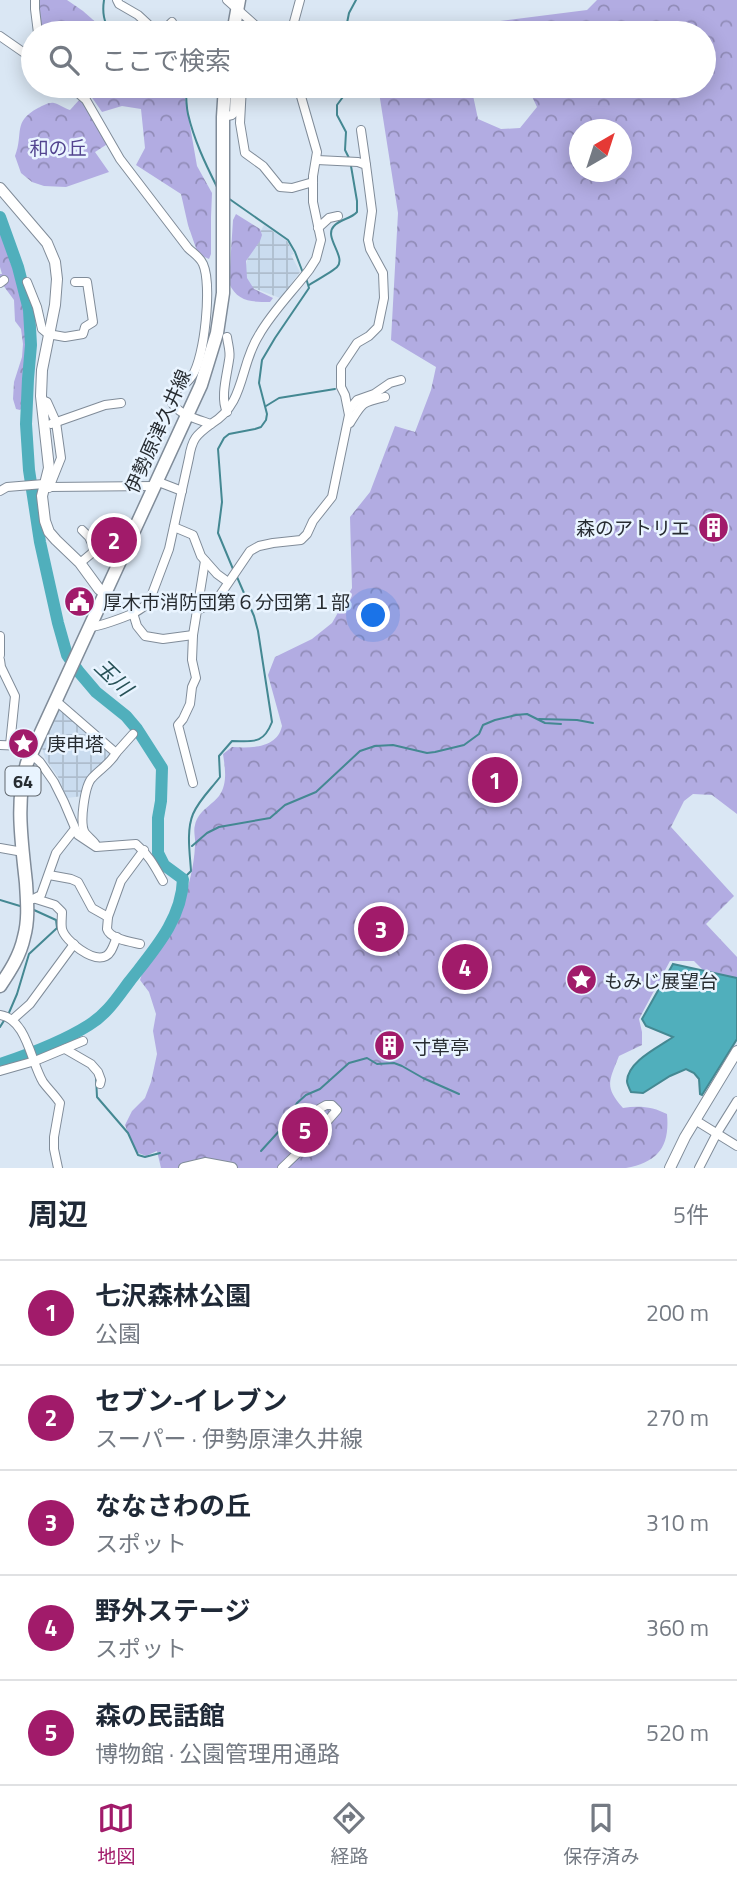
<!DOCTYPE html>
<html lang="ja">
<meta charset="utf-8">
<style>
:root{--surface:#fff;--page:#f2f2f3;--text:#1f2937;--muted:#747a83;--line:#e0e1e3;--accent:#a11b6a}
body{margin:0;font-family:"Titillium Web","Noto Sans JP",sans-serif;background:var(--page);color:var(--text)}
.compass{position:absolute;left:569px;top:119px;width:63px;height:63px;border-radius:50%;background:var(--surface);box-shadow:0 4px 18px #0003;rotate:39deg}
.you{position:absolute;left:374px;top:616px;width:24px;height:24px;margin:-18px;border:5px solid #fff;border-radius:50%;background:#1a73e8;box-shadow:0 0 0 10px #1a73e833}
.badge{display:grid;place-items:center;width:46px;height:46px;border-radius:50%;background:var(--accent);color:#fff;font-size:23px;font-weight:700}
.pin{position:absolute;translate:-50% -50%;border:4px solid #fff;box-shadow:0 2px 7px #0006}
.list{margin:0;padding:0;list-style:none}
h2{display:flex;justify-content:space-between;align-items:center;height:91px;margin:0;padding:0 28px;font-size:30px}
h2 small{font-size:23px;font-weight:400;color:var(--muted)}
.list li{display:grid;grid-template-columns:46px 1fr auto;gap:21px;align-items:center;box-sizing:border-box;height:105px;padding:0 28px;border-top:2px solid var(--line)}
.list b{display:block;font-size:26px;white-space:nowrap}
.list p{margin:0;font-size:23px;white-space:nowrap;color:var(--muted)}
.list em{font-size:23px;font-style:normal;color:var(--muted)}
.icon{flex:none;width:38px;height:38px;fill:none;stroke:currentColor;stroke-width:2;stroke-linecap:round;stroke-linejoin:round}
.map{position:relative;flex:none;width:737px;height:1168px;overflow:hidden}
.search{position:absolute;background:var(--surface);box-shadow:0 4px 18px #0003;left:21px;right:21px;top:21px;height:77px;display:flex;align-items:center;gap:18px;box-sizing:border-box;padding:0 24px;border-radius:38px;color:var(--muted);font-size:26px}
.sheet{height:616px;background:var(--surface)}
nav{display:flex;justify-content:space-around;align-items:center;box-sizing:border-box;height:98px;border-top:2px solid var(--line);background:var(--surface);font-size:19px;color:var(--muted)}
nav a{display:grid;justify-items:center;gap:4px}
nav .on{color:var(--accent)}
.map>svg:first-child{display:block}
.industrial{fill:url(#industrial-grid)}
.forest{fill:url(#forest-crowns);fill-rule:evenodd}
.water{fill:#50afbc;stroke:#448892;stroke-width:2}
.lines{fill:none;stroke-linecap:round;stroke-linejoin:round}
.stream{stroke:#448892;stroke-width:2}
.river{stroke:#50afbc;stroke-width:12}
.minor-casing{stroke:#808c99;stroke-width:10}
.tertiary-casing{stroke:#808c99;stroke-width:12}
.primary-casing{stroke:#808c99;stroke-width:15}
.minor{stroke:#fff;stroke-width:8}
.tertiary{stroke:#fff;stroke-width:10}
.primary{stroke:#fff;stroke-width:12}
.labels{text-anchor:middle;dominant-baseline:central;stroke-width:5;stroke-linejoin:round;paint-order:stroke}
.shield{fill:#e9f4ff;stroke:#61686f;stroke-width:2}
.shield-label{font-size:18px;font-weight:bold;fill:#272c31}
.park-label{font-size:19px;fill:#52438f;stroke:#e9f4ff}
.street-label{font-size:19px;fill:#272c31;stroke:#e9f4ff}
.poi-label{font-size:19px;fill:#272c31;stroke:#e9f4ff;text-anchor:start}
.water-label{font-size:21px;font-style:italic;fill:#275157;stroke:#e9f4ff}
</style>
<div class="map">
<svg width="737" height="1168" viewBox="0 0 737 1168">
<defs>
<pattern id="industrial-grid" width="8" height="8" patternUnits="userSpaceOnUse" patternTransform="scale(1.75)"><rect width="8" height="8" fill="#cadcef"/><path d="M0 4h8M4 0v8" fill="none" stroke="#aebdcd"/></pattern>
<pattern id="forest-crowns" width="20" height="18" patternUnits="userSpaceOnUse" patternTransform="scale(1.75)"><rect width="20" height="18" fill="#b2ace2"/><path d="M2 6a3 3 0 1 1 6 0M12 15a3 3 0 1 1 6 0" fill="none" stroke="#918cb8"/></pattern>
</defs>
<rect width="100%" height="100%" fill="#dae7f4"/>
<g class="industrial">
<path d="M264,225L287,241L294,254L291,255L300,272L280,298L253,288L249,285L245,277V269L249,253Z"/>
<path d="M59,707L112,752V755L83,796L67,798L58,777L45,758L42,748L44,739L52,729Z"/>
</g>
<g class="forest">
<path d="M33,0H67L83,11L108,33H46L31,17Z"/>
<path d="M597,0H737V814L712,795L693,794L684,801L671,827L734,896L706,924L737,957V1023L681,1035L708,975L694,961H670L639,1019L642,1032V1045L619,1056C609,1081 604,1087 623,1108C639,1105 654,1107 667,1114C670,1147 658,1162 626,1168H161L157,1151L146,1156L136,1152L125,1125L132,1111L145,1098L151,1082L157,1054L153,1031L156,1014L149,992L140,980C149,952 173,932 182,904C189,886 194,866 195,846C196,840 193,831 195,825C198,811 211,806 219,796C228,783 225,768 223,754L232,747C250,748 277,749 282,726L268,675L275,657L312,639L332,623L352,588L350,517L370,492L395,426L415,432L431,390L436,367L391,340L398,213L378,86H471L478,119L501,129L520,128L537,107L527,86H704V33H488L483,30L460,33H406L587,10ZM580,130H622V172H580Z"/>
<path d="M84,86H183L197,166L212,193L211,217V254L209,259L198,254L188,225L181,194L136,165L145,148L141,109L122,106L102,112Z"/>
<path d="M80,99L109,143L95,152L109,172L66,187L44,186L32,182L21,173L15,156C24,133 12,122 38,108C43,106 48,102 54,103C59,104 64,108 70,110Z"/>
<path d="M236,214L260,229L262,235L260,241L246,261L247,278L254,289L273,298L270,302C252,302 237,302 229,283L233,220Z"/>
<path d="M0,223L10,253V262L16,275L23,278L30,306C19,318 29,335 29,350L24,406L20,410L16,409L13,399L14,382L22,357L23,344L21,329L15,321L14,300L0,281V274H2L0,267Z"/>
</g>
<path class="water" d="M673,964L737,978V1039L702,1095L700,1094L699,1079L694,1073L686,1069L670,1076L643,1093L631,1092C630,1090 627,1083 627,1081C628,1061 659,1047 673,1037L646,1026L642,1019Z"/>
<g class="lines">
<g class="stream">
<path d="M104,0C102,13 104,21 110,33"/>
<path d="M345,33L349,13L356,0"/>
<path d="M186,86C186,95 186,105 188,114C194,140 205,163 217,187"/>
<path d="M349,158L345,150L346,132L337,115V105L351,86"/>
<path d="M228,198L288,240L295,252L303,273"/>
<path d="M309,285C314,282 336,269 337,267C347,257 323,237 334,226C340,219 351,219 357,212V201L351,166"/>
<path d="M266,406L279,398L335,389"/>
<path d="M233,569L218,533L222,502L218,449L224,438L229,434L255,429L261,427L266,420L267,414L259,383L262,360L275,338L309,288L306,278"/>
<path d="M539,719L577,720L593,723"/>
<path d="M192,846L207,833L219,827L270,818L285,805L316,792L360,751L375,746L393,745L427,753L435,752L464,745L479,734L483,725L495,720L516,715L527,714L545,723L561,724"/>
<path d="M183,879L191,871C190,854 186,831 193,814C199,800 211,789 220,777L219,756L232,741C253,741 263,745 272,722L258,631L254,616L237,577"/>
<path d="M0,900L20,906"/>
<path d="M8,1015L17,994L29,954L57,928L56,920L34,910"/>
<path d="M0,1027L5,1019"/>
<path d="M55,1043L58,1047"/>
<path d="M96,1077L97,1097L128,1133L138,1155L145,1157L160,1153"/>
<path d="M261,1151L281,1129L297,1103L306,1095L320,1089L349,1063L367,1058L377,1064L394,1063L402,1066L423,1078L459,1094"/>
</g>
<path class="river" d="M0,217L18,267L29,310L31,345L28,379L26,424L29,470L40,542L58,623L67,655L79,672L96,692L126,716L137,729L162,768L161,801L158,818V853L164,865L183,879C182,920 153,951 129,982C117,998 107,1014 89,1025C62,1042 30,1054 0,1064"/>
<defs>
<g id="minor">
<path d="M35,0V9L38,33"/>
<path d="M117,0L119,4L138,15L152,28L167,27L172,22"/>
<path d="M227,0L264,33"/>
<path d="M291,33L300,0"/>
<path d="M0,36L33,59"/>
<path d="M70,86L86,100L120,159L188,248C193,253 200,257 203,264C212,284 205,357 192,376C187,384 179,387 172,394L171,401C178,415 197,419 211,424C246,403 239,366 259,335C272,312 293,291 309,270L316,259L321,240L313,202V176L317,152L298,86"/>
<path d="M242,86L240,123L245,153L263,166L280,187L292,188L313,182"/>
<path d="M223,117L232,115L234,113L235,86"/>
<path d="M361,130L366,165"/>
<path d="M318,228L329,218L338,216"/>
<path d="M27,282L37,307L42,329L48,334L65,337L83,334L85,327L93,322L87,282H75"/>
<path d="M0,283L4,280"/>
<path d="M227,337C228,345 231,353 229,360C227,375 220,398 227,412"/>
<path d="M42,400L47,402L56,422L61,458L49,488"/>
<path d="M349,410L357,400L374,394L390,383L401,380"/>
<path d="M350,423C363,402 361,403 385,397"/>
<path d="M51,424L105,405L121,403"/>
<path d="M156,481L182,491"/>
<path d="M0,491L7,487L44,484L49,487L154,486"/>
<path d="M174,527L193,535L201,556L217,574L228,582"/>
<path d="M80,563L92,553L94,548L89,537L82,530"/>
<path d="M196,611L216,601L250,551L259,546L273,543L301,540L307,534L313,521L332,497L349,415L345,395L341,387V367L357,343L369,336L378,327L384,298L383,273L370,249L368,240L372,211L366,165L358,162L317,160"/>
<path d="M133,613L137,626L145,636L163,639L193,635"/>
<path d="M89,627C96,628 125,617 134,613C140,610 144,607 149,602L169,549L189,458C192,439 196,435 211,424"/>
<path d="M0,636V655"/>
<path d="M0,660L1,667L15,696L10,745"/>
<path d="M55,700L116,753C110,764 100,769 92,778C85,785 79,823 85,833C88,837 94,841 96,845"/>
<path d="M0,745L24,746L32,751"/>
<path d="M116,753L133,734"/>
<path d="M31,754L40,762L54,782L64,802L78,835L96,847L136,844C149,855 155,867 163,881"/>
<path d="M193,783L178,725L183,719L190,704L192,687L196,678L192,660L193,635L205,561"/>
<path d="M0,848L23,852"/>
<path d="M49,875L71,879L78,882L92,908L108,917C108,918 107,928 107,929C110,939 131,942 140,944"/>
<path d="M33,899L41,895L56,853L74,830"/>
<path d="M36,899L55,905L62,912C62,917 61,924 62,929C65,941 93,963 106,956C112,953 114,943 117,937"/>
<path d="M108,917L121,881L144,850"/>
<path d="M0,1015C27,1019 31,1063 43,1082C48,1089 54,1094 60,1103L54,1137V1149L58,1168"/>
<path d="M12,1020L30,1004L74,944"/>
<path d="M65,1049L91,1064L98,1072L101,1080L100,1084"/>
<path d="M0,1071L35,1061L83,1041"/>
<path d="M695,1120L737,1146"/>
<path d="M282,1168L309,1142L337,1110L332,1105H326L319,1109"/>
<path d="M699,1168L717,1133L737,1101"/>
</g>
<g id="tertiary">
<path d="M0,188L47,243L55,262L57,279L55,305L42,370L41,396L49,468L42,496L45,521L49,532L56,540L80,563L99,589L104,593"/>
<path d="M184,1168L205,1163L232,1168"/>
<path d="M670,1168L685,1137L737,1051"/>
</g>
<g id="primary">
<path d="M233,33L239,0"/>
<path d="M0,986C10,971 20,956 24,937C29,919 27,901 26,883C22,844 15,801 27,763L201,385L217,333L223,293V117L225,86"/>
</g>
</defs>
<use href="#minor" class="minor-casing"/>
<use href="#tertiary" class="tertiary-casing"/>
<use href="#primary" class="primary-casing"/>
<use href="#minor" class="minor"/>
<use href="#tertiary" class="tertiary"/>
<use href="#primary" class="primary"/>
</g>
<defs>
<symbol id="building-disc" viewBox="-11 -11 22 22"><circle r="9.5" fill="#a11b6a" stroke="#e9f4ff"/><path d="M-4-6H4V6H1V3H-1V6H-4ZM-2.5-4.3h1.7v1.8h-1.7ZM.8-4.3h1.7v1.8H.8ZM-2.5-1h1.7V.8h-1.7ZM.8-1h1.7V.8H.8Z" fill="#fff"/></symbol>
<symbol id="civic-disc" viewBox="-11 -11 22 22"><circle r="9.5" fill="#a11b6a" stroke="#e9f4ff"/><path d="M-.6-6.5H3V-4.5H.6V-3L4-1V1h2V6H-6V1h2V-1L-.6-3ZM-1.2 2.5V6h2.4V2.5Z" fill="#fff"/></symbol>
<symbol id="sight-disc" viewBox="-11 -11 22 22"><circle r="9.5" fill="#a11b6a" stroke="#e9f4ff"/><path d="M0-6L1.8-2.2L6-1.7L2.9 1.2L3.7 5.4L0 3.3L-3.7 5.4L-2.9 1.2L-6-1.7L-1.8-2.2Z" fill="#fff"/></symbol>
</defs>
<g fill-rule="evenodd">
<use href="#building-disc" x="696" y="510" width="35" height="35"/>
<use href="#civic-disc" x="62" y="584" width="35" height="35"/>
<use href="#sight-disc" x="6" y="726" width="35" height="35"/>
<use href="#sight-disc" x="564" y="962" width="35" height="35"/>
<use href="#building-disc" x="372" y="1028" width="35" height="35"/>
</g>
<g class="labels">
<rect class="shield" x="5.5" y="766.5" width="35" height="29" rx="5"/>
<g class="shield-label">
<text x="23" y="781">64</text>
</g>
<g class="park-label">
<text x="58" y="147">和の丘</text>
</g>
<g class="street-label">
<text transform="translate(157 431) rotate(-66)">伊勢原津久井線</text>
</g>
<g class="poi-label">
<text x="690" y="527" text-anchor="end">森のアトリエ</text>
<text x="103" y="601">厚木市消防団第６分団第１部</text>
<text x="47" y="743">庚申塔</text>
<text x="604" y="980">もみじ展望台</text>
<text x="412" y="1046">寸草亭</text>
</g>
<g class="water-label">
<text transform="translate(114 677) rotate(44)">玉川</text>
</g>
</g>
</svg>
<svg class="compass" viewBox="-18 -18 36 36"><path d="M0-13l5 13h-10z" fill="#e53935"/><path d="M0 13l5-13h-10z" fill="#747a83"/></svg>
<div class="you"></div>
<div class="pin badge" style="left:495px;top:780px">1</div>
<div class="pin badge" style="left:114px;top:540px">2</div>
<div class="pin badge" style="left:381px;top:929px">3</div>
<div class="pin badge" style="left:465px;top:967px">4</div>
<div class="pin badge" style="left:305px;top:1130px">5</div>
<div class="search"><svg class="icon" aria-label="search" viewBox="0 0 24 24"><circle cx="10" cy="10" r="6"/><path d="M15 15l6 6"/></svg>ここで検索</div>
</div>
<section class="sheet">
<h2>周辺<small>5件</small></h2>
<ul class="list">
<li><span class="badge">1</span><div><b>七沢森林公園</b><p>公園</p></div><em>200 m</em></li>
<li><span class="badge">2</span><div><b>セブン-イレブン</b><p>スーパー · 伊勢原津久井線</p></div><em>270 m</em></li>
<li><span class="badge">3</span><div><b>ななさわの丘</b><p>スポット</p></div><em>310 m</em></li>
<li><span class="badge">4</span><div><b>野外ステージ</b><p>スポット</p></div><em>360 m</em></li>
<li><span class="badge">5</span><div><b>森の民話館</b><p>博物館 · 公園管理用通路</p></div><em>520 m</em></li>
</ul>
</section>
<nav>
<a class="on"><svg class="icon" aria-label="map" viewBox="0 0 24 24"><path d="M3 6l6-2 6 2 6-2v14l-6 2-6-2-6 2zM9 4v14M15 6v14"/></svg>地図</a>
<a><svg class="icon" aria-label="directions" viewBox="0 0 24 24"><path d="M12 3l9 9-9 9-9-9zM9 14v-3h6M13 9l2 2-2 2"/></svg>経路</a>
<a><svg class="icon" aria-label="saved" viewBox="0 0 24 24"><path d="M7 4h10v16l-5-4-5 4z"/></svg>保存済み</a>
</nav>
